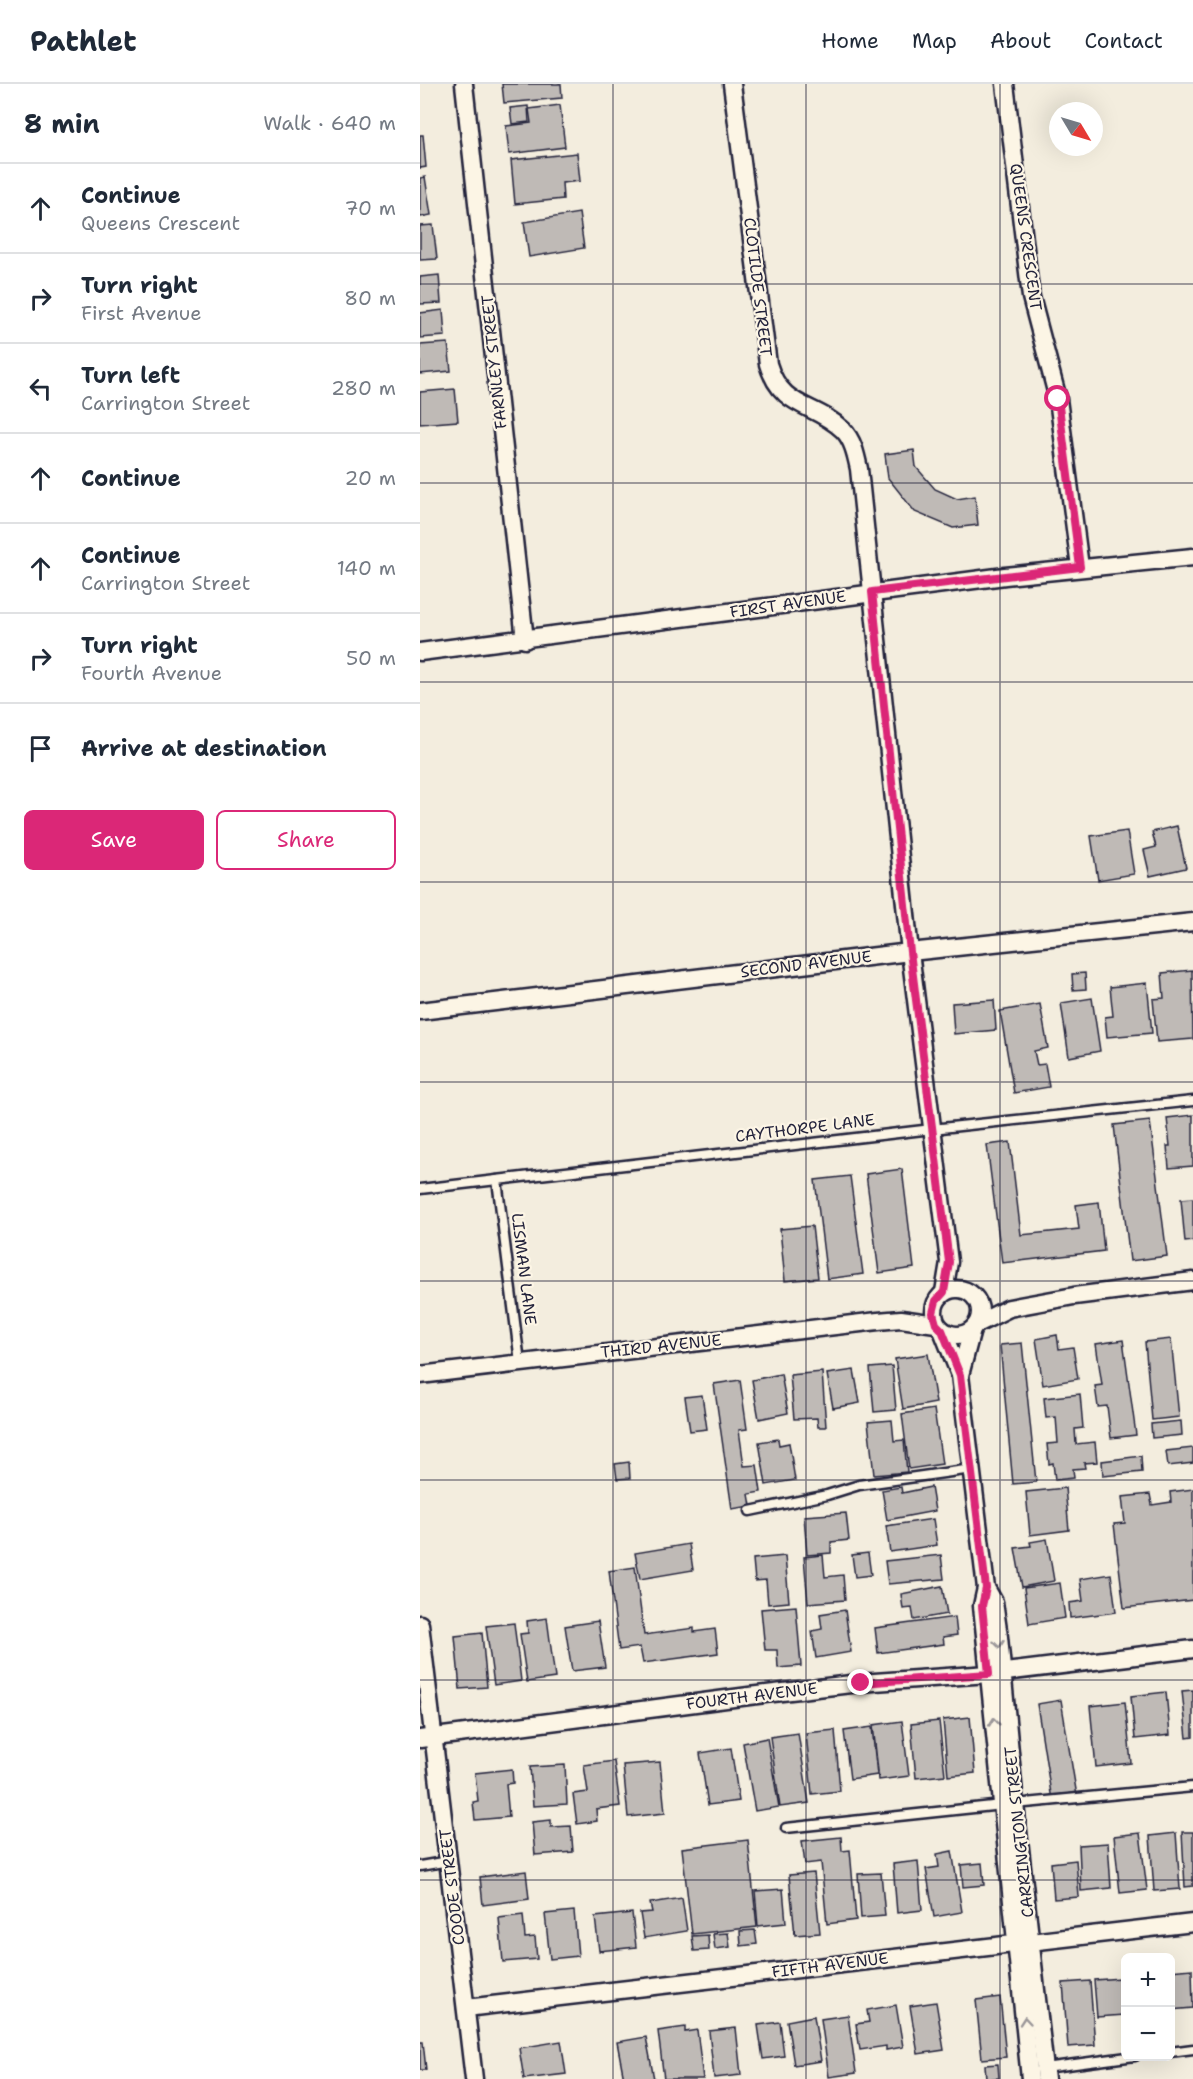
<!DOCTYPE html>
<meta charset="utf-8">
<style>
:root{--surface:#fff;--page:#f6f6f7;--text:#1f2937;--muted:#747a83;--line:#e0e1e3;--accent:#db2777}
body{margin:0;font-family:"Shantell Sans",sans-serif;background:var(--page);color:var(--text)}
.controls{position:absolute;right:18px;bottom:18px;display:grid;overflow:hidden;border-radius:9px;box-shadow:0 6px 24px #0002}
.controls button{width:54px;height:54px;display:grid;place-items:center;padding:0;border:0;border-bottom:2px solid var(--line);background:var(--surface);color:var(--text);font:30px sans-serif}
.compass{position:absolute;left:629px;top:18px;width:54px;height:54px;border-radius:50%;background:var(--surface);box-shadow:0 6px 24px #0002;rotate:128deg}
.stop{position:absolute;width:18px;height:18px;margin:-14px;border:4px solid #db2777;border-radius:50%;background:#fff}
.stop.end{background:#db2777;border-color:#fff;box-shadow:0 2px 6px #0008}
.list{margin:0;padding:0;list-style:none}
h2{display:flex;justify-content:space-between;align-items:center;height:78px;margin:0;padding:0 24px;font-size:26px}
h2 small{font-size:20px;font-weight:400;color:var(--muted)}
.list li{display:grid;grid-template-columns:39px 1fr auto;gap:18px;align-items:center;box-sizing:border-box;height:90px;padding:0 24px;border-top:2px solid var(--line)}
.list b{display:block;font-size:22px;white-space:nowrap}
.list p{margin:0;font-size:20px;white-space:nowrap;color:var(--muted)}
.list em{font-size:20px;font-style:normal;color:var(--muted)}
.actions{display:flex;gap:12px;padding:18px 24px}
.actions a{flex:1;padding:14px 0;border:2px solid var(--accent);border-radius:9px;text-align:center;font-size:21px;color:var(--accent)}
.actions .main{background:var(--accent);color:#fff}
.icon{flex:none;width:33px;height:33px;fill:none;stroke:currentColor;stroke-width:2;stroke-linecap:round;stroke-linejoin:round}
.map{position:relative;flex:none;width:773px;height:1995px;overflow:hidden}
header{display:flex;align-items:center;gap:36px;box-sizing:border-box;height:84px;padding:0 30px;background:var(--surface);border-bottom:2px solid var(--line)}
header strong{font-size:28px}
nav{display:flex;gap:33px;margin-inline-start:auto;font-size:21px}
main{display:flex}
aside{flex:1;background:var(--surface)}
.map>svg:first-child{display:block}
.building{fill:#bfbab6;stroke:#22223b;stroke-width:1.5}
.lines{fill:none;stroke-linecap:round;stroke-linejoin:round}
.lane-casing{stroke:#22223b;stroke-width:13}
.street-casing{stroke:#22223b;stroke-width:21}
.lane{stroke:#fcf5e5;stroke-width:8}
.street{stroke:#fcf5e5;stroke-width:16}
.oneway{stroke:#9a9698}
.route{stroke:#db2777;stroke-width:8}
.grid{fill:none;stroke:#22223b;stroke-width:1.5;stroke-opacity:0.55}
.labels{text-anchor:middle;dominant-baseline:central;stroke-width:4.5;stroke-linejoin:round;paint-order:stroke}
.street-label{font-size:16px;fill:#22223b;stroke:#fcf5e5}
</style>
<header>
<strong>Pathlet</strong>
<nav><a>Home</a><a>Map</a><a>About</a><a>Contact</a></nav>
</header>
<main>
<aside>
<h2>8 min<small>Walk · 640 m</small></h2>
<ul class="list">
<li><svg class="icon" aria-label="ahead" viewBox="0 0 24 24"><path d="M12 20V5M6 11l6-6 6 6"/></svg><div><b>Continue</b><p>Queens Crescent</p></div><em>70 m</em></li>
<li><svg class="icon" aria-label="right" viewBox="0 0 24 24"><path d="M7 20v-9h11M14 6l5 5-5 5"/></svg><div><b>Turn right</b><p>First Avenue</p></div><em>80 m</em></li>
<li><svg class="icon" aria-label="left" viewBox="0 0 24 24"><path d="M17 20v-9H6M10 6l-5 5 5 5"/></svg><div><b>Turn left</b><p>Carrington Street</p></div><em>280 m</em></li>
<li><svg class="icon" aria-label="ahead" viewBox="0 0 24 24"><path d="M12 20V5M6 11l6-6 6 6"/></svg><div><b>Continue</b></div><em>20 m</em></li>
<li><svg class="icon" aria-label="ahead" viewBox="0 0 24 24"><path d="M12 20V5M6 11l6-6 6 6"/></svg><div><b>Continue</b><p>Carrington Street</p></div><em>140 m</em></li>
<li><svg class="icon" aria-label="right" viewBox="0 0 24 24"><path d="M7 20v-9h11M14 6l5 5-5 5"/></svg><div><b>Turn right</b><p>Fourth Avenue</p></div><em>50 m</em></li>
<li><svg class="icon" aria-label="arrive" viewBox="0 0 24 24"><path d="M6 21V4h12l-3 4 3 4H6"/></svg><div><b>Arrive at destination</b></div></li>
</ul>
<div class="actions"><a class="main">Save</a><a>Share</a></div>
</aside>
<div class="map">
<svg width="773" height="1995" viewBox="0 0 773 1995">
<rect width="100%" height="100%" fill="#f3edde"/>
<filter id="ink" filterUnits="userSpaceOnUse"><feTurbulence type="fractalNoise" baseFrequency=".0167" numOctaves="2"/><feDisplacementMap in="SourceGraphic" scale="12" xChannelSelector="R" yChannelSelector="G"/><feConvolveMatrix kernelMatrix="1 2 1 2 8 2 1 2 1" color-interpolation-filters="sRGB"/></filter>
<g filter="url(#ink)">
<g class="building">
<path d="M82,0H141L142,14L84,19Z"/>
<path d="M140,21L145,63L89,70L86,42L111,39L109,25Z"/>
<path d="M108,22L109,38L92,40L90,24Z"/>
<path d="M0,51H3L6,83L0,84Z"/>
<path d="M157,69L160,97L142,99L143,115L95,120L91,76Z"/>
<path d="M5,93L11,131L0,133V94Z"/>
<path d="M159,129L164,164L109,173L104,138Z"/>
<path d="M13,141L17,175L0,176V142Z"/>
<path d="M19,191L21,219L0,220V193Z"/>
<path d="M23,226L25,252L0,254V229Z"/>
<path d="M28,259L31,287L0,290V261Z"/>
<path d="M35,305L38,337L0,340V308Z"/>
<path d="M494,366L496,383L515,405L537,415L555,412L558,441L533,444L495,428L468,394L465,370Z"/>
<path d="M757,742L766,784L730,792L724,766L736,763L732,748Z"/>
<path d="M707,747L714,790L678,796L671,752Z"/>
<path d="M772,886L773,955L737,958L733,915L744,914L742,889Z"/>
<path d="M665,889L666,905L653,906L652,890Z"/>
<path d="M727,899L732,949L687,953L685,933L693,932L690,903Z"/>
<path d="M672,914L680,967L649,973L641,919Z"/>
<path d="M574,916L576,946L534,950L532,919Z"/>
<path d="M620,920L628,964L614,967L617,981L625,980L629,1003L594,1009L580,927Z"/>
<path d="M773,1031V1082L749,1084L747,1062H750L747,1034Z"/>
<path d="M730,1037L747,1172L710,1177L694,1041Z"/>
<path d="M590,1058L601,1151L659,1145L656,1121L679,1118L684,1167L582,1179L567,1061Z"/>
<path d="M482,1085L494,1184L459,1189L446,1090Z"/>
<path d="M430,1092L443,1190L407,1195L395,1096Z"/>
<path d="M773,1114V1157L765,1158L761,1115Z"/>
<path d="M392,1142L398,1194L365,1197L360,1145Z"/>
<path d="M637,1251L639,1265L653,1263L658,1295L623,1301L616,1255Z"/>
<path d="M751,1255L759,1333L732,1336L725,1258Z"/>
<path d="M703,1256L716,1351L691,1354L687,1322L678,1323L675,1302L682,1301L676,1260Z"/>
<path d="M602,1259L616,1398L593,1400L580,1261Z"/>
<path d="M508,1270L516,1319L483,1325L475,1275Z"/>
<path d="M472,1282L476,1326L454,1328L450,1284Z"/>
<path d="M434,1286L440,1319L413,1324L407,1290Z"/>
<path d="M402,1288L406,1343H398L397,1334L374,1335L370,1291Z"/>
<path d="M361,1290L368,1329L339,1335L332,1296Z"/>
<path d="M320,1296L327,1345L319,1346L324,1382L337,1381L341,1408L329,1410L331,1422L312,1425L294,1300Z"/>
<path d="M660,1310L663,1344L655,1345L656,1360L675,1358L677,1378L664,1379L665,1384L653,1385L654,1394L635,1396L633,1379L629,1380L627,1360L638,1359L636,1333L626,1334L624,1314Z"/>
<path d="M282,1311L287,1345L270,1347L265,1313Z"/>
<path d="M514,1325L522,1380L489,1385L482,1330Z"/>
<path d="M472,1336L474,1357L484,1356L487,1388L454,1391L448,1338Z"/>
<path d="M761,1337L762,1351L732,1354L731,1340Z"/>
<path d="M358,1355L359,1361L369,1359L375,1396L346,1401L339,1358Z"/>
<path d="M773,1364V1379L748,1382L746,1367Z"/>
<path d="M721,1372L722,1388L683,1392L682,1377Z"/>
<path d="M209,1378L210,1394L197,1395L195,1380Z"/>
<path d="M481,1403L482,1409L511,1403L515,1427L467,1436L462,1406Z"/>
<path d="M645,1404L649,1446L610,1451L606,1408Z"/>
<path d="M773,1405V1516L704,1524L694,1440L705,1439L702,1413L730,1410L732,1421L751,1418L750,1408Z"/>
<path d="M426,1429L429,1456L411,1458V1469L387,1471L384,1432Z"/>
<path d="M513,1435L517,1461L470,1468L466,1442Z"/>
<path d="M627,1455L634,1497L602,1503L595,1464L611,1462L610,1458Z"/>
<path d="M269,1460L273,1486L220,1495L215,1469Z"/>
<path d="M448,1469L451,1491L435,1493L432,1471Z"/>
<path d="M403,1471L405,1493L423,1491L425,1516L388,1519L384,1473Z"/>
<path d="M521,1471L524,1495L468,1500L465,1477Z"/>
<path d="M365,1472L369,1518L348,1520L346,1496L335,1497L333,1475Z"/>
<path d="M215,1483L224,1551L274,1544V1548L295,1545L298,1569L223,1579L220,1563L199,1566L189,1487Z"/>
<path d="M691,1490L696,1528L650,1534L649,1519L663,1517L660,1495Z"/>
<path d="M640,1499L645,1534L609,1540L604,1504Z"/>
<path d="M522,1502L527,1530L494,1536L492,1524L483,1525L481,1510Z"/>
<path d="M376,1522L381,1582L358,1584L357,1566H345L341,1525Z"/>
<path d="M425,1526L431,1568L396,1574L392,1547L402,1545L400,1530Z"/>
<path d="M535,1533L537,1551L523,1553L524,1560L458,1569L455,1544Z"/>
<path d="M127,1534L135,1594L107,1598L100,1550L108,1549L107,1537Z"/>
<path d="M178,1537L185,1583L152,1587L145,1542Z"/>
<path d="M94,1539L101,1597L74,1601L66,1542Z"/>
<path d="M62,1549L67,1603L40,1605L35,1552Z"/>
<path d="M773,1606V1653L767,1654L762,1607Z"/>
<path d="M746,1608L750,1651L715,1655L711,1612Z"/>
<path d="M641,1616L657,1712L632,1716L617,1620Z"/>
<path d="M705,1618L711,1679L676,1683L670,1622Z"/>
<path d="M550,1633L555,1689L528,1692L523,1636Z"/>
<path d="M482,1637L489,1692L459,1696L453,1641Z"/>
<path d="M519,1637L525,1691L496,1694L491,1640Z"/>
<path d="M452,1643L457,1691L430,1695L424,1647Z"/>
<path d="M415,1646L420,1707L392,1710L386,1649Z"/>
<path d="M378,1649L389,1719L360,1723L350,1653Z"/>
<path d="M347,1654L359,1723L335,1727L323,1659Z"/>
<path d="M311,1664L319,1717L288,1721L280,1669Z"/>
<path d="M194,1677L200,1722L176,1725L177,1737L157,1740L153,1710L168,1708L164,1681Z"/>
<path d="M240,1678L245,1729L208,1733L203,1681Z"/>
<path d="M145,1681L147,1720L113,1722L110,1683Z"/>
<path d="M92,1685L93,1699L86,1700L89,1733L55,1736L53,1718L58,1717L55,1689Z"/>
<path d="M131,1736V1743L151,1742L153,1768L115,1771L112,1738Z"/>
<path d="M762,1748H773V1802L765,1803Z"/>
<path d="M720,1749L727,1806L700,1809L694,1752Z"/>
<path d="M756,1749L760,1805L734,1807L730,1752Z"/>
<path d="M421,1753L422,1767L430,1766L436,1836L407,1840L401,1778L385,1780L382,1757Z"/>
<path d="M328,1756L337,1843L272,1850L262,1764Z"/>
<path d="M688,1759L691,1804L661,1807L659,1761Z"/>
<path d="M532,1767L542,1828L514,1833L506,1785L519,1783L517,1770Z"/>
<path d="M656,1776L659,1813L634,1815L631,1779Z"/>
<path d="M498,1777L502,1826L477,1829L473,1780Z"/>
<path d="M562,1779L564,1801L543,1803L541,1781Z"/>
<path d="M106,1787L109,1815L63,1821L60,1793Z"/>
<path d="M394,1789L400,1849L375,1851L369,1791Z"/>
<path d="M461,1789L465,1832L441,1834L438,1790Z"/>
<path d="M363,1805L366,1839L338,1842L335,1807Z"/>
<path d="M262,1814L267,1847L224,1854L220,1829L232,1828L230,1819Z"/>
<path d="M154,1827L158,1872L130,1875L125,1830Z"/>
<path d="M212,1829L216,1863L179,1867L175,1833Z"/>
<path d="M103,1831L105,1854L115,1853L117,1875L83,1878L79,1834Z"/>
<path d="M335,1846L337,1860L321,1862L320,1847Z"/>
<path d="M308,1849L310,1863L295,1865L293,1850Z"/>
<path d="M288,1851L289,1866L274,1867L272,1852Z"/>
<path d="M772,1885L773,1924L750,1926V1887Z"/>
<path d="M701,1894L704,1931L677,1933L674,1896Z"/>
<path d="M670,1897L675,1961L648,1963L643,1899Z"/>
<path d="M580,1913L586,1973L562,1975L556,1916Z"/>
<path d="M516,1918L524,1966L498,1970L490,1922Z"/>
<path d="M476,1921L483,1963L466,1966V1962L440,1966L436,1940L449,1938L447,1926Z"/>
<path d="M428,1931L436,1989L409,1993L401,1935Z"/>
<path d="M394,1932L401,1977L374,1981L367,1937Z"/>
<path d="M360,1938L364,1972L343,1975L338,1941Z"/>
<path d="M265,1943V1948L277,1946L283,1995H244L238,1947Z"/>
<path d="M316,1944L321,1991L294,1994L289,1947Z"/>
<path d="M226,1953L234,1995H204L197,1958Z"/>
<path d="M141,1957L146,1990L104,1995L99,1964Z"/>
<path d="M0,1958H3L6,1986H0Z"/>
<path d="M578,1980L579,1994L566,1995L565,1981Z"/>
</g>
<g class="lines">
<defs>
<g id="lane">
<path d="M77,1096L100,1278"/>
<path d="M0,1105L512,1045L773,1017"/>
<path d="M330,1427L407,1411L439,1401L552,1385"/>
<path d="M595,1720L773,1703"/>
<path d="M366,1744L582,1721"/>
<path d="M0,1782L29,1777"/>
<path d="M750,1968L773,1965"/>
<path d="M625,1984L715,1972"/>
</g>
<g id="street">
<path d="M44,0L105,556"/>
<path d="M312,0L348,280C362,326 394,318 423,346C433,356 436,371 439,385L490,868L529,1178L524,1208"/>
<path d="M585,0L611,213L638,315L660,483"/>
<path d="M0,568L585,492L773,473"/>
<path d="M0,927L490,868L773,838"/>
<circle cx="537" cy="1228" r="23"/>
<path d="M557,1240L589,1224L654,1212L773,1197"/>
<path d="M522,1246L540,1291L566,1504L562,1522L610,1995"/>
<path d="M0,1291L458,1237L481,1235L516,1240"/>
<path d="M540,1291L552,1246"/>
<path d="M566,1504L574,1518L579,1553L595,1720L626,1995"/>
<path d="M0,1540L54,1995"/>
<path d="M0,1655L329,1612L440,1599L569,1590L773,1565"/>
<path d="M46,1924L773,1839"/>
</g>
</defs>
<use href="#lane" class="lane-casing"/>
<use href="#street" class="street-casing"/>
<use href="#lane" class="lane"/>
<use href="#street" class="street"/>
</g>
<defs><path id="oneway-chevron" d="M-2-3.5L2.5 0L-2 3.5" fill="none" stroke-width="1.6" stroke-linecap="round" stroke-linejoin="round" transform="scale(1.5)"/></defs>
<g class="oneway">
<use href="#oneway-chevron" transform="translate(579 1560) rotate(83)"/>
<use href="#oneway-chevron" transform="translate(574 1638) rotate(-96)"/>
<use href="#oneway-chevron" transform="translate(605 1937) rotate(-95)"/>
</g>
</g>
<g class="lines" filter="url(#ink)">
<path class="route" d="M441,1599L569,1590L562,1522L566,1504L540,1291L522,1246L516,1240L513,1229L516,1217L524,1208L529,1178L490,868L452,508L660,483L638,315"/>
</g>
<path class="grid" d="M193,0V1995M386,0V1995M580,0V1995M0,200H773M0,399H773M0,598H773M0,798H773M0,998H773M0,1197H773M0,1396H773M0,1596H773M0,1796H773"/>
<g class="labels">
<g class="street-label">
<text transform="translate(606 153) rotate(82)">QUEENS CRESCENT</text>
<text transform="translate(338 203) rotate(83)">CLOTILDE STREET</text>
<text transform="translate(74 278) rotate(-96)">FARNLEY STREET</text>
<text transform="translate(368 520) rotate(-8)">FIRST AVENUE</text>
<text transform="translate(386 880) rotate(-7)">SECOND AVENUE</text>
<text transform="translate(385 1044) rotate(-7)">CAYTHORPE LANE</text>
<text transform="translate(104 1185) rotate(83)">LISMAN LANE</text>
<text transform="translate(241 1262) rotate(-6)">THIRD AVENUE</text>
<text transform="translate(332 1612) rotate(-7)">FOURTH AVENUE</text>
<text transform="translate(599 1748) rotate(-96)">CARRINGTON STREET</text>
<text transform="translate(32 1803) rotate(-97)">COODE STREET</text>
<text transform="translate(410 1881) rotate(-7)">FIFTH AVENUE</text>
</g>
</g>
</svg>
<div class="controls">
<button>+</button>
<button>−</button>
</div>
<svg class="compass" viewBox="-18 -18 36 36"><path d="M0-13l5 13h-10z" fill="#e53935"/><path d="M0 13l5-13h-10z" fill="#747a83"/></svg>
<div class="stop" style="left:638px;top:315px"></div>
<div class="stop end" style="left:441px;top:1599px"></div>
</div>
</main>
